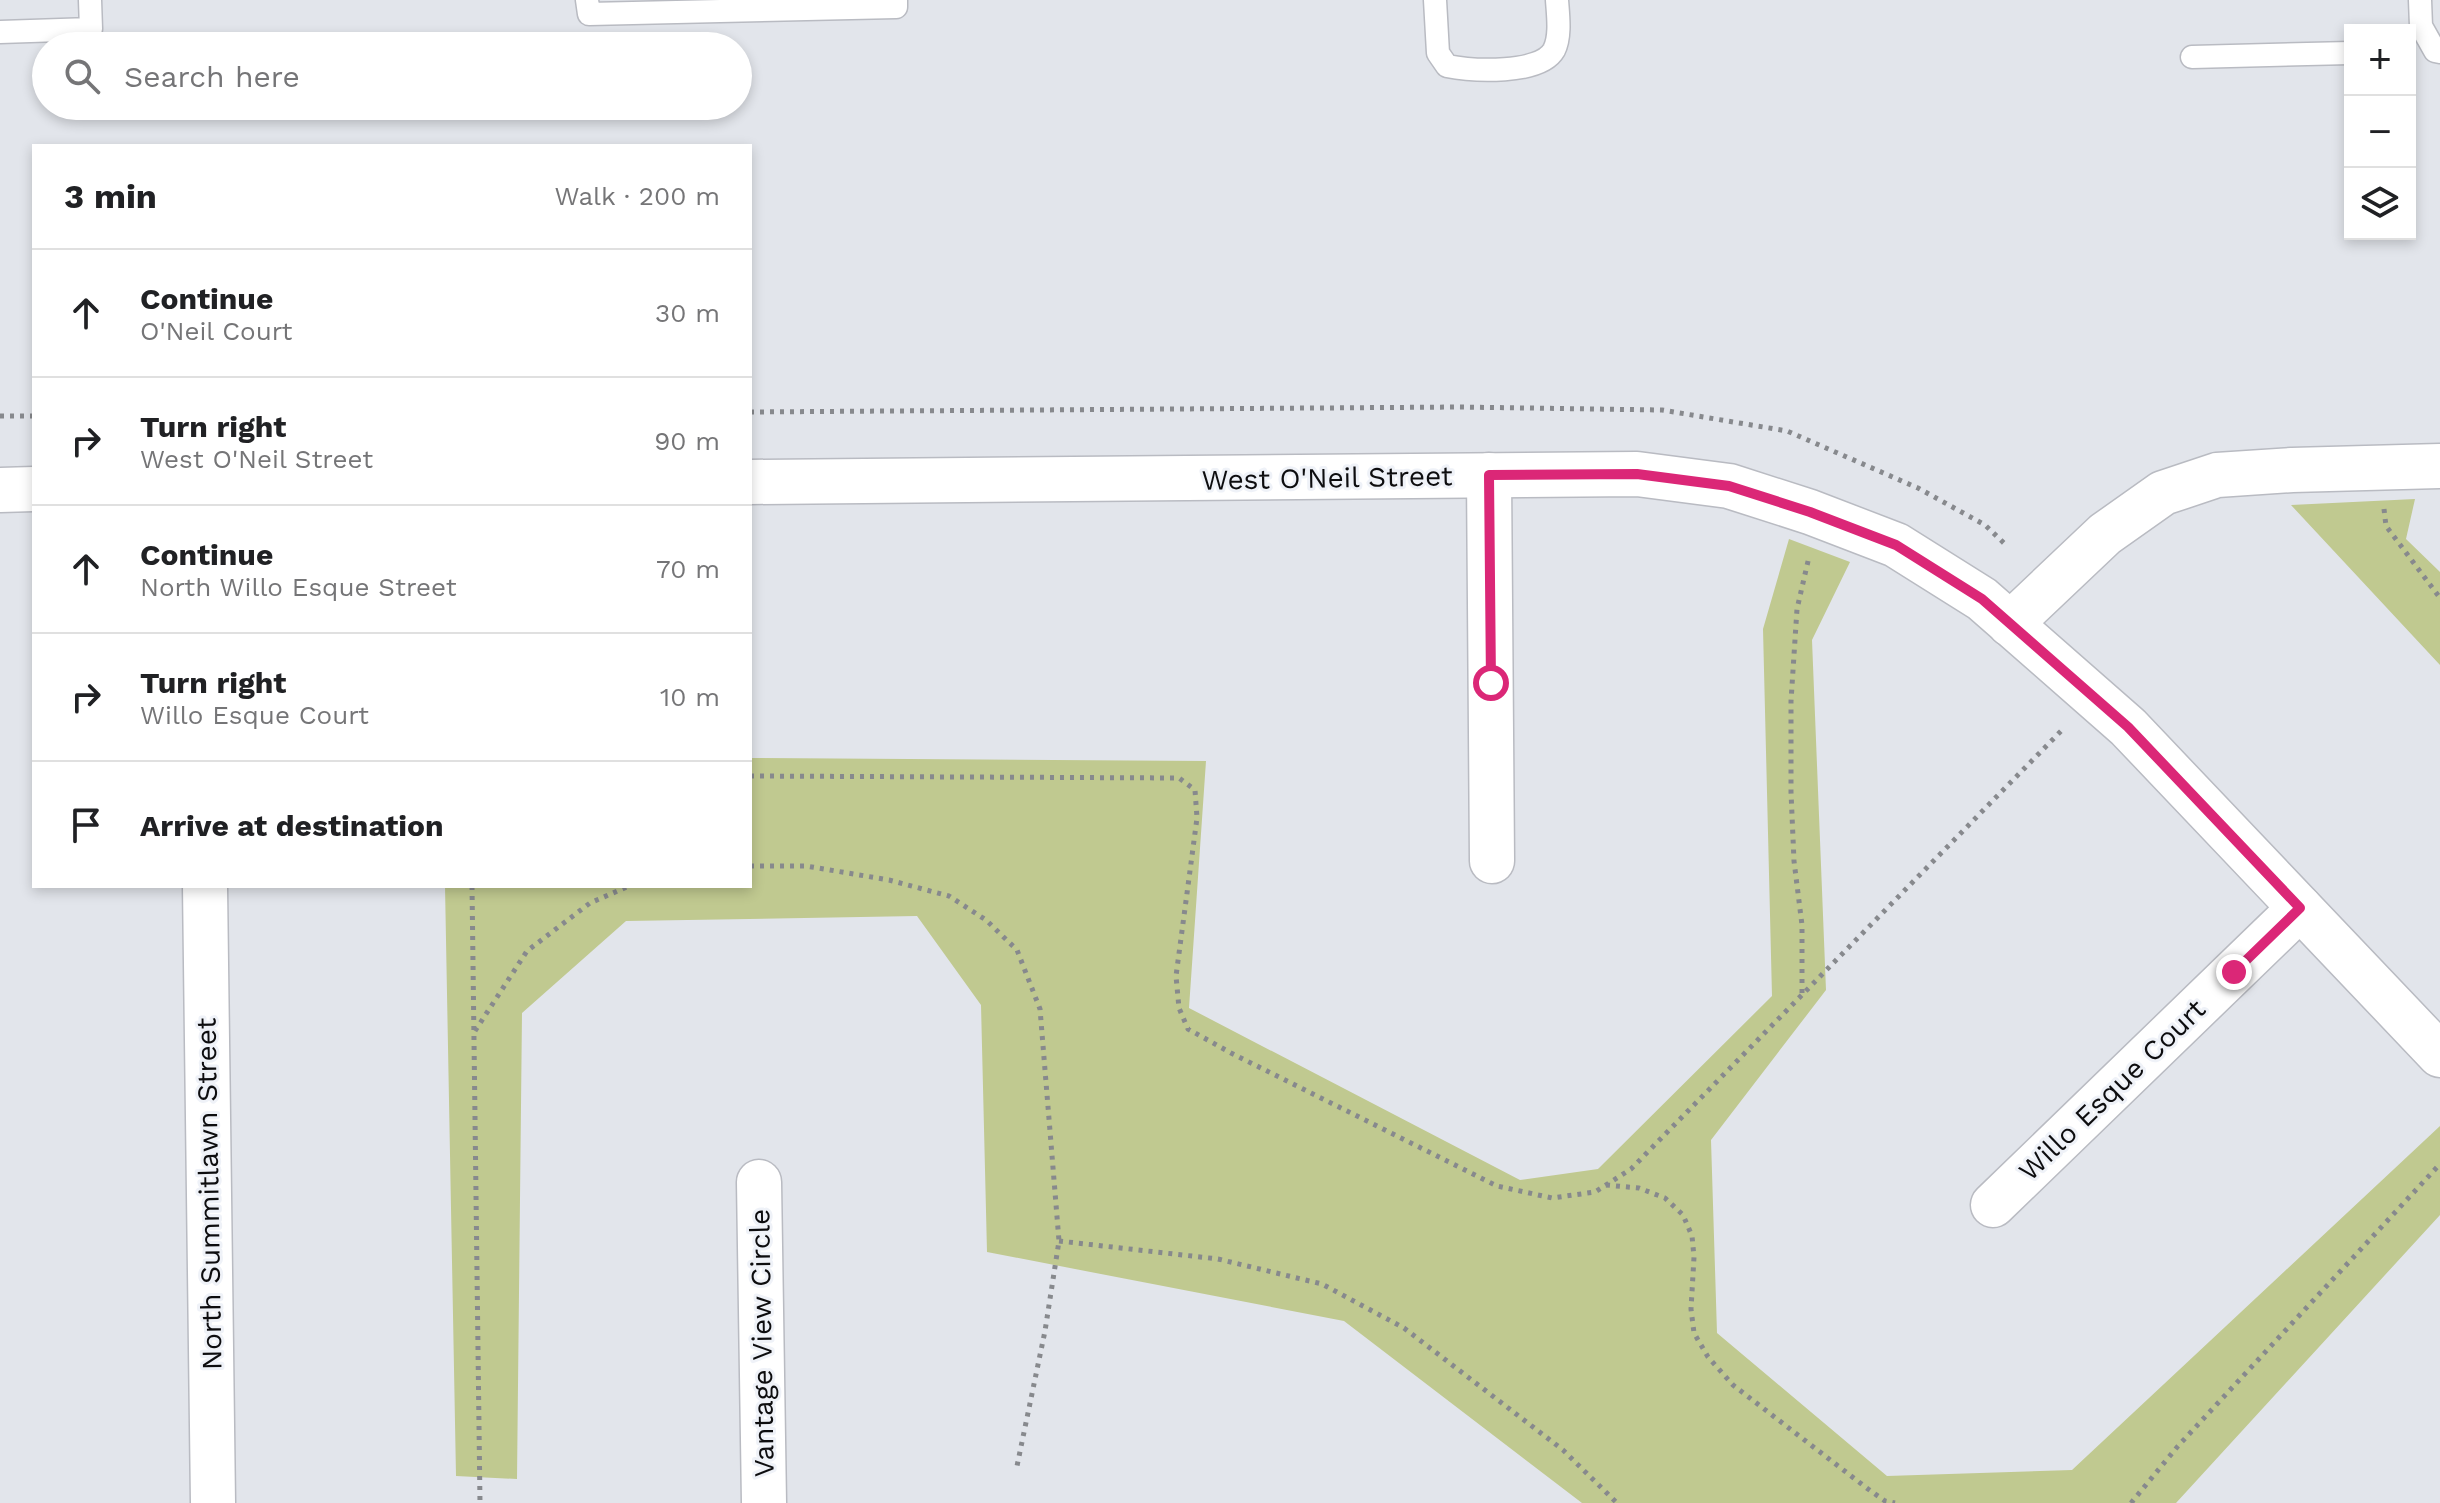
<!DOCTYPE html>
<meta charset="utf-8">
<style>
:root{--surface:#fff;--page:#f6f6f6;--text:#202124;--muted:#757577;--line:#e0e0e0}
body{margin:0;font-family:"Work Sans",sans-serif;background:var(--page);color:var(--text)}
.controls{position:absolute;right:24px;top:24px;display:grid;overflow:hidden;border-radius:0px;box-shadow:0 4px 12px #0003}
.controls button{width:72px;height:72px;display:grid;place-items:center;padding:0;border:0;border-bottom:2px solid var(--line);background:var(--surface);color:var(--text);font:40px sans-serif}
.stop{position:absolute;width:24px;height:24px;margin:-18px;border:6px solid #db2777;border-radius:50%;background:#fff}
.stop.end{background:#db2777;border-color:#fff;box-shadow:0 2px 8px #0008}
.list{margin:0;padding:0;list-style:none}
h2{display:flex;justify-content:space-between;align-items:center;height:104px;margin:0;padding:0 32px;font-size:34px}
h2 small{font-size:26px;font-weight:400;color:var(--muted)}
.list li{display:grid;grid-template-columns:52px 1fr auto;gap:24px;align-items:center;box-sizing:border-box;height:128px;padding:0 32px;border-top:2px solid var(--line)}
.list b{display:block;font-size:30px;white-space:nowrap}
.list p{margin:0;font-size:26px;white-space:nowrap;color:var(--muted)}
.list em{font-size:26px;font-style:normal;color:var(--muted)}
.icon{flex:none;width:44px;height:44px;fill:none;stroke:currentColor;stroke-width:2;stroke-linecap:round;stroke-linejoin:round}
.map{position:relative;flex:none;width:2440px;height:1503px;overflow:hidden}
.search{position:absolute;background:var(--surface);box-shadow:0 4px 12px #0003;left:32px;top:32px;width:720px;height:88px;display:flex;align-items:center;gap:20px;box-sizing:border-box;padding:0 28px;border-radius:44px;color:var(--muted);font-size:30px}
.panel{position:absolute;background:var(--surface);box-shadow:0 4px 12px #0003;left:32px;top:144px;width:720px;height:744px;border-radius:0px}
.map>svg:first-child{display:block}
.green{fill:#c0c990}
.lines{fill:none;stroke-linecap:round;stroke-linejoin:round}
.lane-casing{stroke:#b9bbc2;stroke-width:25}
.street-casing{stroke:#b9bbc2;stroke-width:47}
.path{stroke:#87898d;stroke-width:5;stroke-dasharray:4 6;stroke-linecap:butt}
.lane{stroke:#fff;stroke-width:22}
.street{stroke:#fff;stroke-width:44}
.route{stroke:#db2777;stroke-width:10}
.labels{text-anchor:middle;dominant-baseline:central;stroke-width:6;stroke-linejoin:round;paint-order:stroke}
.street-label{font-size:28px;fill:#0d0d0f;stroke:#eff2f8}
</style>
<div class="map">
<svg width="2440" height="1503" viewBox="0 0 2440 1503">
<rect width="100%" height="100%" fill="#e2e5eb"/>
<g class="green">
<path d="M2415,499L2406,539L2440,572V665L2291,505Z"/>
<path d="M1789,539L1850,562L1812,640L1826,990L1711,1140L1717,1333L1887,1476L2072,1470L2440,1126V1215L2176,1503H1582L1344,1321L987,1252L981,1005L917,916L626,921L522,1013L517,1479L456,1476L445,886H750V758L1206,761L1189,1008L1520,1180L1598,1169L1772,996L1763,629Z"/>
</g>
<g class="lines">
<defs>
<g id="lane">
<path d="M587,0L589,14L896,7V0"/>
<path d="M1435,0L1438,53L1447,66C1472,71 1540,75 1554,50C1561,36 1558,15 1557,0"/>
<path d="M2420,0L2421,26L2435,51L2440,52"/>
<path d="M0,32L91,29L90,0"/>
<path d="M2192,57L2350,53"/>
</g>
<g id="street">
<path d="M1489,475L1492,861"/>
<path d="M750,482L1637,474L1729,486L1810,512L1896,545L1982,599L2128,727L2440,1055"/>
<path d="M0,490L34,489"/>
<path d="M2010,624L2105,534L2163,493L2217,475L2292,470L2440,466"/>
<path d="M205,886L213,1503"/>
<path d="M759,1182L764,1503"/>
<path d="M1993,1205L2300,908"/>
</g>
</defs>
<use href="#lane" class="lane-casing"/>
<use href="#street" class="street-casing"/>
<g class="path">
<path d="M750,412L1458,407L1662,410L1787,431L1918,488L1985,525L2007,546"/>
<path d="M0,416H34"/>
<path d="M2384,509L2386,526L2440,598"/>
<path d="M750,776L1179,778L1195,790L1197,818L1176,976L1179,1008L1188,1029L1231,1053L1497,1186L1552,1198L1595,1192L1631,1169L2065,727"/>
<path d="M750,866H806L889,880L949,896L986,920L1017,950L1040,1009L1059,1241L1045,1331L1017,1466"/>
<path d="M472,886L480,1503"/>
<path d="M1802,993V925L1794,861L1791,792V701L1797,609L1809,557"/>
<path d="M475,1031L527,951L590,903L629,886"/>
<path d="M1606,1185L1639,1188L1665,1198L1683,1215L1692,1236L1694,1257L1691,1309L1694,1333L1708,1357L1733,1385L1868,1489L1885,1501L1895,1503"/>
<path d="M1059,1241L1218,1259L1322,1284L1404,1328L1563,1450L1617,1503"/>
<path d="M2131,1503L2178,1446L2440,1164"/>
</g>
<use href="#lane" class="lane"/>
<use href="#street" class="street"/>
</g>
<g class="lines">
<path class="route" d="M1491,683L1489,475L1637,474L1729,486L1810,512L1896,545L1982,599L2128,727L2300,908L2234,972"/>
</g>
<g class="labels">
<g class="street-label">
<text transform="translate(1327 478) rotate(-1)">West O'Neil Street</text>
<text transform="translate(2112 1090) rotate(-44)">Willo Esque Court</text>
<text transform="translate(209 1194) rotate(-91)">North Summitlawn Street</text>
<text transform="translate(762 1343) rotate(-91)">Vantage View Circle</text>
</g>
</g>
</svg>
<div class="controls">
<button>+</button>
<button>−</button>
<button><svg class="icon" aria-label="layers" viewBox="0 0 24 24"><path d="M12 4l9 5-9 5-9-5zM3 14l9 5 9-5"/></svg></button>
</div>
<div class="stop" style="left:1491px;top:683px"></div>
<div class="stop end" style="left:2234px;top:972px"></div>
<div class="search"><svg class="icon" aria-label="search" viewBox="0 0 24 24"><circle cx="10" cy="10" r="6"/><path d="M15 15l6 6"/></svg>Search here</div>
<section class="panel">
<h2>3 min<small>Walk · 200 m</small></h2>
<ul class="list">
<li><svg class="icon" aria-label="ahead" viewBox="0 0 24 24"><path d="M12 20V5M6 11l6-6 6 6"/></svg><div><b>Continue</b><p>O'Neil Court</p></div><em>30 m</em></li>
<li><svg class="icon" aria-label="right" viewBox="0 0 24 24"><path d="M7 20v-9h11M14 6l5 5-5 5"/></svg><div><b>Turn right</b><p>West O'Neil Street</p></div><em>90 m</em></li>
<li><svg class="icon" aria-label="ahead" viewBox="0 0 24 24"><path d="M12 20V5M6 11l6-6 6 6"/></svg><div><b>Continue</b><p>North Willo Esque Street</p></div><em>70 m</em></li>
<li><svg class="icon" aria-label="right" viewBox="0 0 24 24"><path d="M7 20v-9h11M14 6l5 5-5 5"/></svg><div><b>Turn right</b><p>Willo Esque Court</p></div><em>10 m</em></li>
<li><svg class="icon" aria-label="arrive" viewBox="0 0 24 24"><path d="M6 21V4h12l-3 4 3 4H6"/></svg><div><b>Arrive at destination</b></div></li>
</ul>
</section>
</div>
